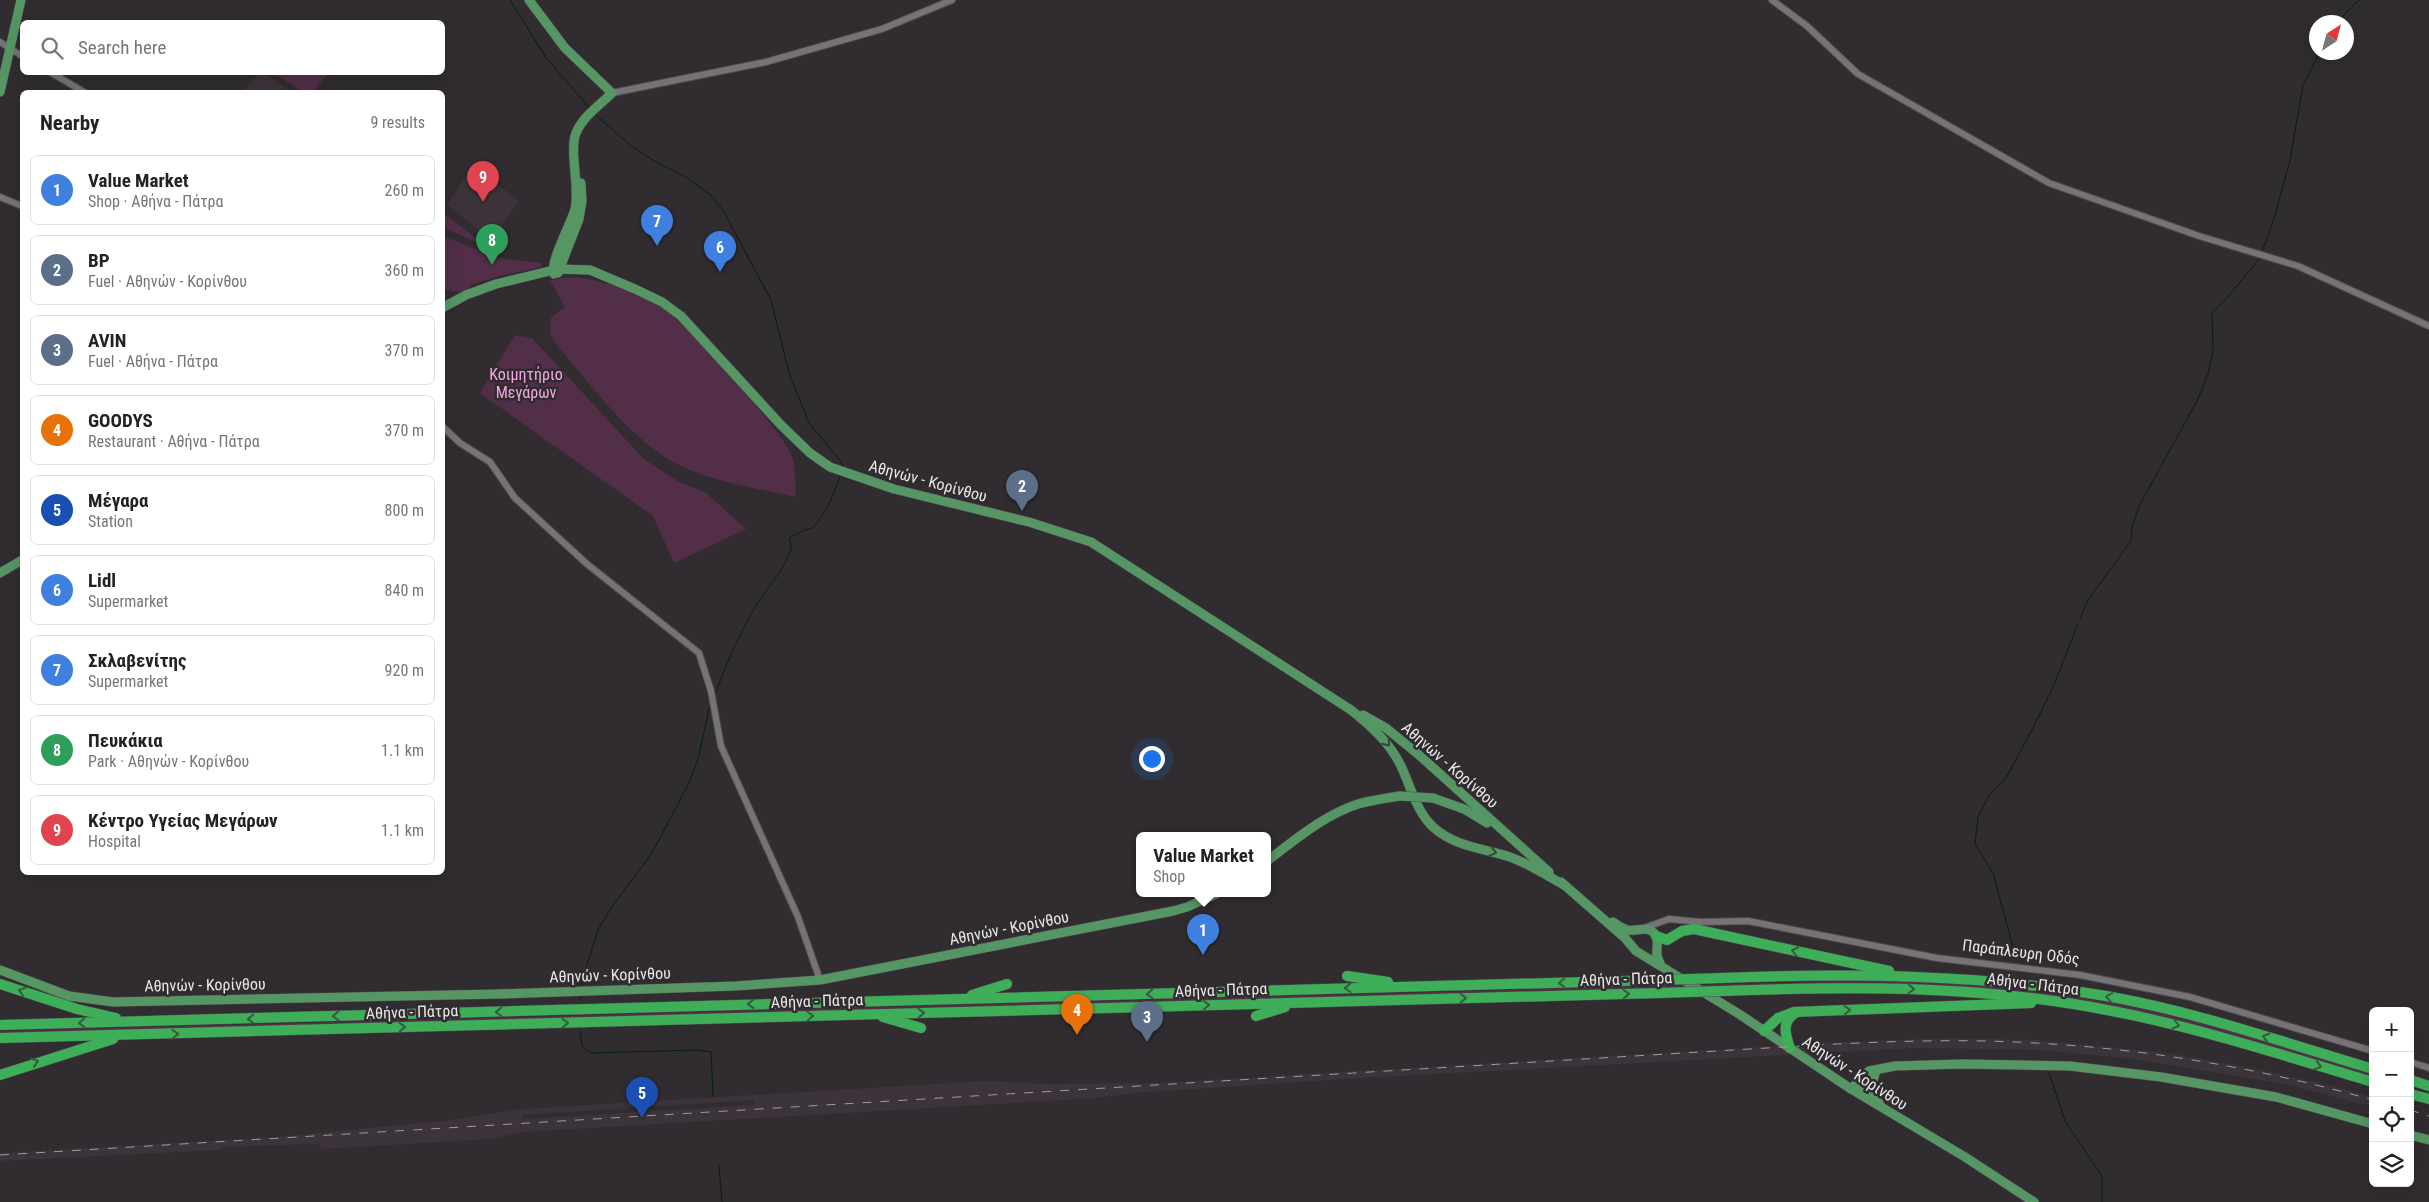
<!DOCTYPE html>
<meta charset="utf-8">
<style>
:root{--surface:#fff;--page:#f6f6f6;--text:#222;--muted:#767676;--line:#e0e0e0;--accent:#387346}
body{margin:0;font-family:"Roboto Condensed",sans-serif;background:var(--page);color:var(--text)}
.controls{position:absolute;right:15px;bottom:15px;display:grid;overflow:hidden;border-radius:8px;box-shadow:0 5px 20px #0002}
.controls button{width:45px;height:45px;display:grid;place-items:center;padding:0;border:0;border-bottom:1px solid var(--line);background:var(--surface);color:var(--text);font:25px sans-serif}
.compass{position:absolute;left:2309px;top:15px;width:45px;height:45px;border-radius:50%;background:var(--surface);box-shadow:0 5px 20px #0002;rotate:36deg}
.you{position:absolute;left:1151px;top:758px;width:18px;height:18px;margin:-12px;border:4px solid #fff;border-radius:50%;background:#1a73e8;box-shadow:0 0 0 8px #1a73e833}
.badge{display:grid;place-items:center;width:32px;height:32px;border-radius:50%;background:var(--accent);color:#fff;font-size:16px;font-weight:700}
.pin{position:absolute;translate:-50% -41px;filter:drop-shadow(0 1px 2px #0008)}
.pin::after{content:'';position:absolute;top:26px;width:18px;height:15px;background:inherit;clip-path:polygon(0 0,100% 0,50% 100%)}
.popup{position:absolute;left:1136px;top:832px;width:135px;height:65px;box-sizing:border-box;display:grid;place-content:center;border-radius:8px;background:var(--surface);filter:drop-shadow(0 1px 4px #0005);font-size:16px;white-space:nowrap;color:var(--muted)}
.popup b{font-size:19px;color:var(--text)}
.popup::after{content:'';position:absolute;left:50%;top:100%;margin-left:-10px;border:10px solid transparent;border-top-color:var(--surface)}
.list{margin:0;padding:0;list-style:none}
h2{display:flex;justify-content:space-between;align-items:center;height:65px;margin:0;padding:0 20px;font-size:21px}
h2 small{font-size:16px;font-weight:400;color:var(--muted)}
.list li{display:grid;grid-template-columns:32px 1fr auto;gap:15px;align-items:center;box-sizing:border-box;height:70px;margin:0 10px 10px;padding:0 10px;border:1px solid var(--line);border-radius:8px}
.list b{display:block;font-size:19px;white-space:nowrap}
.list p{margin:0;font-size:16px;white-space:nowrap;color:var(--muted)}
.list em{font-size:16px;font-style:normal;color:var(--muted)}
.icon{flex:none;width:28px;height:28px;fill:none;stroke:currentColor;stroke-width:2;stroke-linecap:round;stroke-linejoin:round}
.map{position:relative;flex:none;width:2429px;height:1202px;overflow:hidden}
.search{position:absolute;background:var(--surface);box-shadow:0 5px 20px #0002;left:20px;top:20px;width:425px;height:55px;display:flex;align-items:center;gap:12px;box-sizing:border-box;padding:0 18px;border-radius:8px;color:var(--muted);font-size:19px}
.panel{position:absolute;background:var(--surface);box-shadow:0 5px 20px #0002;left:20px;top:90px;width:425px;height:785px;border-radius:8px}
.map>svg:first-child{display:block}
.built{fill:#3d333a;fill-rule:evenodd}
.green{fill:#522e49}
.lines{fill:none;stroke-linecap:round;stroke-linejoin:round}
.stream{stroke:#04210b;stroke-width:1}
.minor-casing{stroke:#4e4b4d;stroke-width:8}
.major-casing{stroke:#4e4b4d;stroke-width:10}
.highway-casing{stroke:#4e4b4d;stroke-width:11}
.minor{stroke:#777275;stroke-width:6}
.major{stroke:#559664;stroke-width:9}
.highway{stroke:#3eae59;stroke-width:10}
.rail{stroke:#9f9c9e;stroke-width:1;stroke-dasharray:9 9;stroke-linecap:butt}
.major-bridge-casing{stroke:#4e4b4d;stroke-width:10;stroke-linecap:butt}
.highway-bridge-casing{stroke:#4e4b4d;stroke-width:11;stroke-linecap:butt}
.major-bridge{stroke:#559664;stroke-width:9}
.highway-bridge{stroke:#3eae59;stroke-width:10}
.oneway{stroke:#39463c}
.oneway2{stroke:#355a3e}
.labels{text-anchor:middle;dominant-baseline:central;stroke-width:5;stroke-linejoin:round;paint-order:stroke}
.park-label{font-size:16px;fill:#f8a6e3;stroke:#302c2f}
.street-label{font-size:16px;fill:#e9e6e8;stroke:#302c2f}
</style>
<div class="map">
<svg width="2429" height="1202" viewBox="0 0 2429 1202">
<rect width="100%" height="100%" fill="#302c2f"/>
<g class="built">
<path d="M259,73H265L291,92H243Z"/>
<path d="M472,167L519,200L492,240L447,205Z"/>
<path d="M1951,1038L2037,1040L2167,1053L2247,1067L2337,1087L2373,1097V1107L2289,1085L2133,1059L2040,1050L1916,1048L1344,1079L1134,1093L1098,1098L524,1132L490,1139L374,1146L323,1149L318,1144L223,1147L220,1150L0,1161V1153L277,1137L451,1120L522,1109L985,1081L1046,1084L1158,1083L1843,1042ZM754,1100V1105L523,1119V1115Z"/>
</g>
<g class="green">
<path d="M275,73H328L313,92H302Z"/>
<path d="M442,212L487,247L443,227Z"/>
<path d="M443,236L498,258L541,263V267L495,277L471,285L468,289L461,292L443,290Z"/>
<path d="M571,277C600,279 640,291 664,309C689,327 785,432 793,459C796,471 795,485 796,497C758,488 716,483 681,466C631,441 595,389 558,347L550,334L551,317L565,307L550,280Z"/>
<path d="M515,335L532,338L644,459L679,482L705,492L746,529L674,563L653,516L480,393Z"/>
<path d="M1878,980C1955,983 2030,989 2105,1002C2196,1017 2285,1048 2373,1074V1077C2285,1051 2196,1021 2106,1004C1988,983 1870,984 1751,985L0,1033V1031Z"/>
</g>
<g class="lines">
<g class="stream">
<path d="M510,0L545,56L589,108"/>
<path d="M2337,22L2359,0"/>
<path d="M596,115L631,146L658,163L686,177L712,196L724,212L771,300L789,373L809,423L841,462L843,467"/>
<path d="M2262,252L2275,215L2290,160L2303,85L2320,52"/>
<path d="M2080,618L2088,600L2131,541L2132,527L2139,506L2197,401L2208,374L2213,350L2212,313L2225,300L2260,258"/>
<path d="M715,695C726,664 739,635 755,607C766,589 782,573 790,552C792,548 791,542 789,538L804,530L813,528C826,513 833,496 840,477"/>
<path d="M2013,947L1993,873L1975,844L1978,817L1989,795L2005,780L2034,726L2053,687L2078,624"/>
<path d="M581,984L598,930L611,908L652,853L689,783L698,759L710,705"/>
<path d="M580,997V1000"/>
<path d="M580,1031L582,1045L590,1053L698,1050L711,1052L713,1097"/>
<path d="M2049,1073L2065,1121L2102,1176V1202"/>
<path d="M719,1166L722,1202"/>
</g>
<defs>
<g id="minor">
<path d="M1772,0L1807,26L1858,74L2049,183L2199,236L2298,266L2429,326"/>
<path d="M0,42L22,56"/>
<path d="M50,72L84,92"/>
<path d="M612,93L766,62L882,29L952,0"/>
<path d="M0,197L22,206"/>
<path d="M442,426L460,443L490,462L515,498L587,564L699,653L711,691L721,746L798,917L820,980"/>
<path d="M1644,928L1669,919L1700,922L1748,921L1937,958L2080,975L2190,997L2373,1051"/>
<path d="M2410,1062L2429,1068"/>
</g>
<g id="major">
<path d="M529,0L565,48L612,93C600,105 583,116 576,133C569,150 580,188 575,209C571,224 549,263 554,274"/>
<path d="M0,92L21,0"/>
<path d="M558,273L579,219L582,201L581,183"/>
<path d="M442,308L466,295L496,284L558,269L590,270L635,289L662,302L681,316L781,425L810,453L830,467L894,489L1029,522L1091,542L1351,710C1371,726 1390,743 1401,766C1411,787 1416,811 1433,827C1455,847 1483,848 1510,857C1529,864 1546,875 1564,885"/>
<path d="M0,573L22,560"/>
<path d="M1363,715L1386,728L1419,755L1549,872"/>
<path d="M1433,798L1464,809L1487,823"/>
<path d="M1267,861C1295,840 1324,815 1358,804C1372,800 1387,798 1400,796"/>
<path d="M1561,882L1625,938L1636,951L1739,1014L1851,1089L1965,1157L2034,1202"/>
<path d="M1613,922C1617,925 1622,928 1627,930C1637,932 1650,924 1656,936C1660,946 1653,952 1660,963"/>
<path d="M0,970L69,996L113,1002L499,994L735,986L820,980L1173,911L1187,907L1216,894"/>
<path d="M1875,1074L1871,1088L1880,1105"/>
<path d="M1851,1089L1869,1071L1895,1066L1962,1064L2070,1066L2161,1077L2276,1097L2373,1124"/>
<path d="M1858,1093L1874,1075"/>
<path d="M2410,1135L2429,1140"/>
</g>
<g id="highway">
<path d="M1656,936L1667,940L1682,931L1694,929L1889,971"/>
<path d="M1347,976L1388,982"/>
<path d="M1722,978C1851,973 1979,974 2106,996C2197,1012 2285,1043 2373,1069"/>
<path d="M0,984L77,1009L116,1018"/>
<path d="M1722,991C1851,986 1980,985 2107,1010C2197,1027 2285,1056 2373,1082"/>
<path d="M972,995L1007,984"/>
<path d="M1256,1016L1285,1007"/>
<path d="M883,1017L921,1028"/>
<path d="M0,1025L1659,980"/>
<path d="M1764,1031L1778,1018L1794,1012L2031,1003"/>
<path d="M0,1038L1659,993"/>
<path d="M1790,1048C1785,1034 1781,1021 1797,1012"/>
<path d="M0,1075L113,1039"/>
<path d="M2410,1080L2429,1086"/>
<path d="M2410,1094L2429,1099"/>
</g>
</defs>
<use href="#minor" class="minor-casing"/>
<use href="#major" class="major-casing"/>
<use href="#highway" class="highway-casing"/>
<use href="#minor" class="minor"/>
<use href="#major" class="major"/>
<use href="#highway" class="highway"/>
<g class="rail">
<path d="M2410,1110L2429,1116"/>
<path d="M0,1155L1733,1050C1834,1044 1934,1037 2035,1043C2149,1049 2263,1069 2373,1100"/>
</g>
<defs>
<path id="major-bridge" d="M1400,796L1433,798"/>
<g id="highway-bridge">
<path d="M1659,980L1722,978"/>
<path d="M1659,993L1722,991"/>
</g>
</defs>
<use href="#major-bridge" class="major-bridge-casing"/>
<use href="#highway-bridge" class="highway-bridge-casing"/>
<use href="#major-bridge" class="major-bridge"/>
<use href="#highway-bridge" class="highway-bridge"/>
</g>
<defs><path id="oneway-chevron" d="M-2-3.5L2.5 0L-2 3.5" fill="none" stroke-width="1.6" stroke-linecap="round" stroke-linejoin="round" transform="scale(1.25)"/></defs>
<g class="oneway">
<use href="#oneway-chevron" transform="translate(1387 743) rotate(51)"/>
<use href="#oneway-chevron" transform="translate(1493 852) rotate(15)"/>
</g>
<g class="oneway2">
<use href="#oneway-chevron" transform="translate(1795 951) rotate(-168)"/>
<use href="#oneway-chevron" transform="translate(1562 983) rotate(178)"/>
<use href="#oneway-chevron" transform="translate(1348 988) rotate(178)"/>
<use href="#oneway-chevron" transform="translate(1911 989) rotate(2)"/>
<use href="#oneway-chevron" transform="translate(22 991) rotate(-162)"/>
<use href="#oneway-chevron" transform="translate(1150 994) rotate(178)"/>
<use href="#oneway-chevron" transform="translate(1626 994) rotate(-2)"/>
<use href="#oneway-chevron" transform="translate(2109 997) rotate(-169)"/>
<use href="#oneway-chevron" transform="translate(1463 998) rotate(-2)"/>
<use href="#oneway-chevron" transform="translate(751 1004) rotate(178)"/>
<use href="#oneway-chevron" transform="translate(1206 1005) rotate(-2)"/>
<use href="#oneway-chevron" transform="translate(1847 1010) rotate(-2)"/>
<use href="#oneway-chevron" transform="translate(499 1012) rotate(178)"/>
<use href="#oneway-chevron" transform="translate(921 1013) rotate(-2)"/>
<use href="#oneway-chevron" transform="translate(336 1016) rotate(178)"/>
<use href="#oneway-chevron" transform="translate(810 1016) rotate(-2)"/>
<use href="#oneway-chevron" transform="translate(251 1019) rotate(178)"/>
<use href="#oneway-chevron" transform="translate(82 1023) rotate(178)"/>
<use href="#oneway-chevron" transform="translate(565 1023) rotate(-2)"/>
<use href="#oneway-chevron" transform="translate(2176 1025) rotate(14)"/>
<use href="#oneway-chevron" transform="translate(402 1027) rotate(-2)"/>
<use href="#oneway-chevron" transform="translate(175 1034) rotate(-2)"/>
<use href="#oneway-chevron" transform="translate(2266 1037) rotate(-163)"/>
<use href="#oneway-chevron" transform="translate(35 1062) rotate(-18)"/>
<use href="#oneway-chevron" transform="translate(2318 1066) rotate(17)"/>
</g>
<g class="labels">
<g class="park-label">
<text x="526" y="374">Κοιμητήριο<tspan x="526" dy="18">Μεγάρων</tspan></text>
</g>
<g class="street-label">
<text transform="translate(928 481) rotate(15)">Αθηνών - Κορίνθου</text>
<text transform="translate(1450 765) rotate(41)">Αθηνών - Κορίνθου</text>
<text transform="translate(1009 928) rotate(-11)">Αθηνών - Κορίνθου</text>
<text transform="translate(2021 952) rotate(7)">Παράπλευρη Οδός</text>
<text transform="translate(610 975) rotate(-2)">Αθηνών - Κορίνθου</text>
<text transform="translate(1626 979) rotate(-2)">Αθήνα - Πάτρα</text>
<text transform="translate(2033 984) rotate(7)">Αθήνα - Πάτρα</text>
<text transform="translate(205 985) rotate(-1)">Αθηνών - Κορίνθου</text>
<text transform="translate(1221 990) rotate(-2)">Αθήνα - Πάτρα</text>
<text transform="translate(817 1001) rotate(-2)">Αθήνα - Πάτρα</text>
<text transform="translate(412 1012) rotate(-2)">Αθήνα - Πάτρα</text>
<text transform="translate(1855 1073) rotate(33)">Αθηνών - Κορίνθου</text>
</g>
</g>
</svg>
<div class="controls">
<button>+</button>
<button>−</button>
<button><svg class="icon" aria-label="locate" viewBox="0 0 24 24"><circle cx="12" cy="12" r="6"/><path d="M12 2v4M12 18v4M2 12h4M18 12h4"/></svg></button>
<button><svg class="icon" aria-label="layers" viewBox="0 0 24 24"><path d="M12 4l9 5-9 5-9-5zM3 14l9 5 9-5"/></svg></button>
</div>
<svg class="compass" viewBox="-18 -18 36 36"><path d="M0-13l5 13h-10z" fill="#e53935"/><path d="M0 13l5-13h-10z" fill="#767676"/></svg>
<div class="you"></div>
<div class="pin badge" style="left:1203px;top:955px;background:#3f7fe0">1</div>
<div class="popup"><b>Value Market</b>Shop</div>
<div class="pin badge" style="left:1022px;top:511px;background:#5c6f8a">2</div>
<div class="pin badge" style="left:1147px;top:1042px;background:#5c6f8a">3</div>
<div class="pin badge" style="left:1077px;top:1035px;background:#e8710a">4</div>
<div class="pin badge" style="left:642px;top:1118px;background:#1a4fb4">5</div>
<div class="pin badge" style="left:720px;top:272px;background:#3f7fe0">6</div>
<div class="pin badge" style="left:657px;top:246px;background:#3f7fe0">7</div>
<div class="pin badge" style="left:492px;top:265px;background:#2e9e5b">8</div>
<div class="pin badge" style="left:483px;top:202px;background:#e0444e">9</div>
<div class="search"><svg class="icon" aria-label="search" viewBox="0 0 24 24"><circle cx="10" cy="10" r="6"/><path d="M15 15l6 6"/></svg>Search here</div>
<section class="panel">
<h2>Nearby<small>9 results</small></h2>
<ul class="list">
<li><span class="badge" style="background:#3f7fe0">1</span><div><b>Value Market</b><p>Shop · Αθήνα - Πάτρα</p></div><em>260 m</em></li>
<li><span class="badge" style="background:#5c6f8a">2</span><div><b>BP</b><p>Fuel · Αθηνών - Κορίνθου</p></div><em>360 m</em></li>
<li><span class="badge" style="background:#5c6f8a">3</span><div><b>AVIN</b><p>Fuel · Αθήνα - Πάτρα</p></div><em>370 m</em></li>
<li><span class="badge" style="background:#e8710a">4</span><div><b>GOODYS</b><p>Restaurant · Αθήνα - Πάτρα</p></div><em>370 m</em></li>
<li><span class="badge" style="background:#1a4fb4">5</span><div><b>Μέγαρα</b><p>Station</p></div><em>800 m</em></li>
<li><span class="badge" style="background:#3f7fe0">6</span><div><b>Lidl</b><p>Supermarket</p></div><em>840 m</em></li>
<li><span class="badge" style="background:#3f7fe0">7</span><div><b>Σκλαβενίτης</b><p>Supermarket</p></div><em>920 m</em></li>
<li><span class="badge" style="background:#2e9e5b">8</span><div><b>Πευκάκια</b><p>Park · Αθηνών - Κορίνθου</p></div><em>1.1 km</em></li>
<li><span class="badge" style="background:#e0444e">9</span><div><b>Κέντρο Υγείας Μεγάρων</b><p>Hospital</p></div><em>1.1 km</em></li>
</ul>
</section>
</div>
